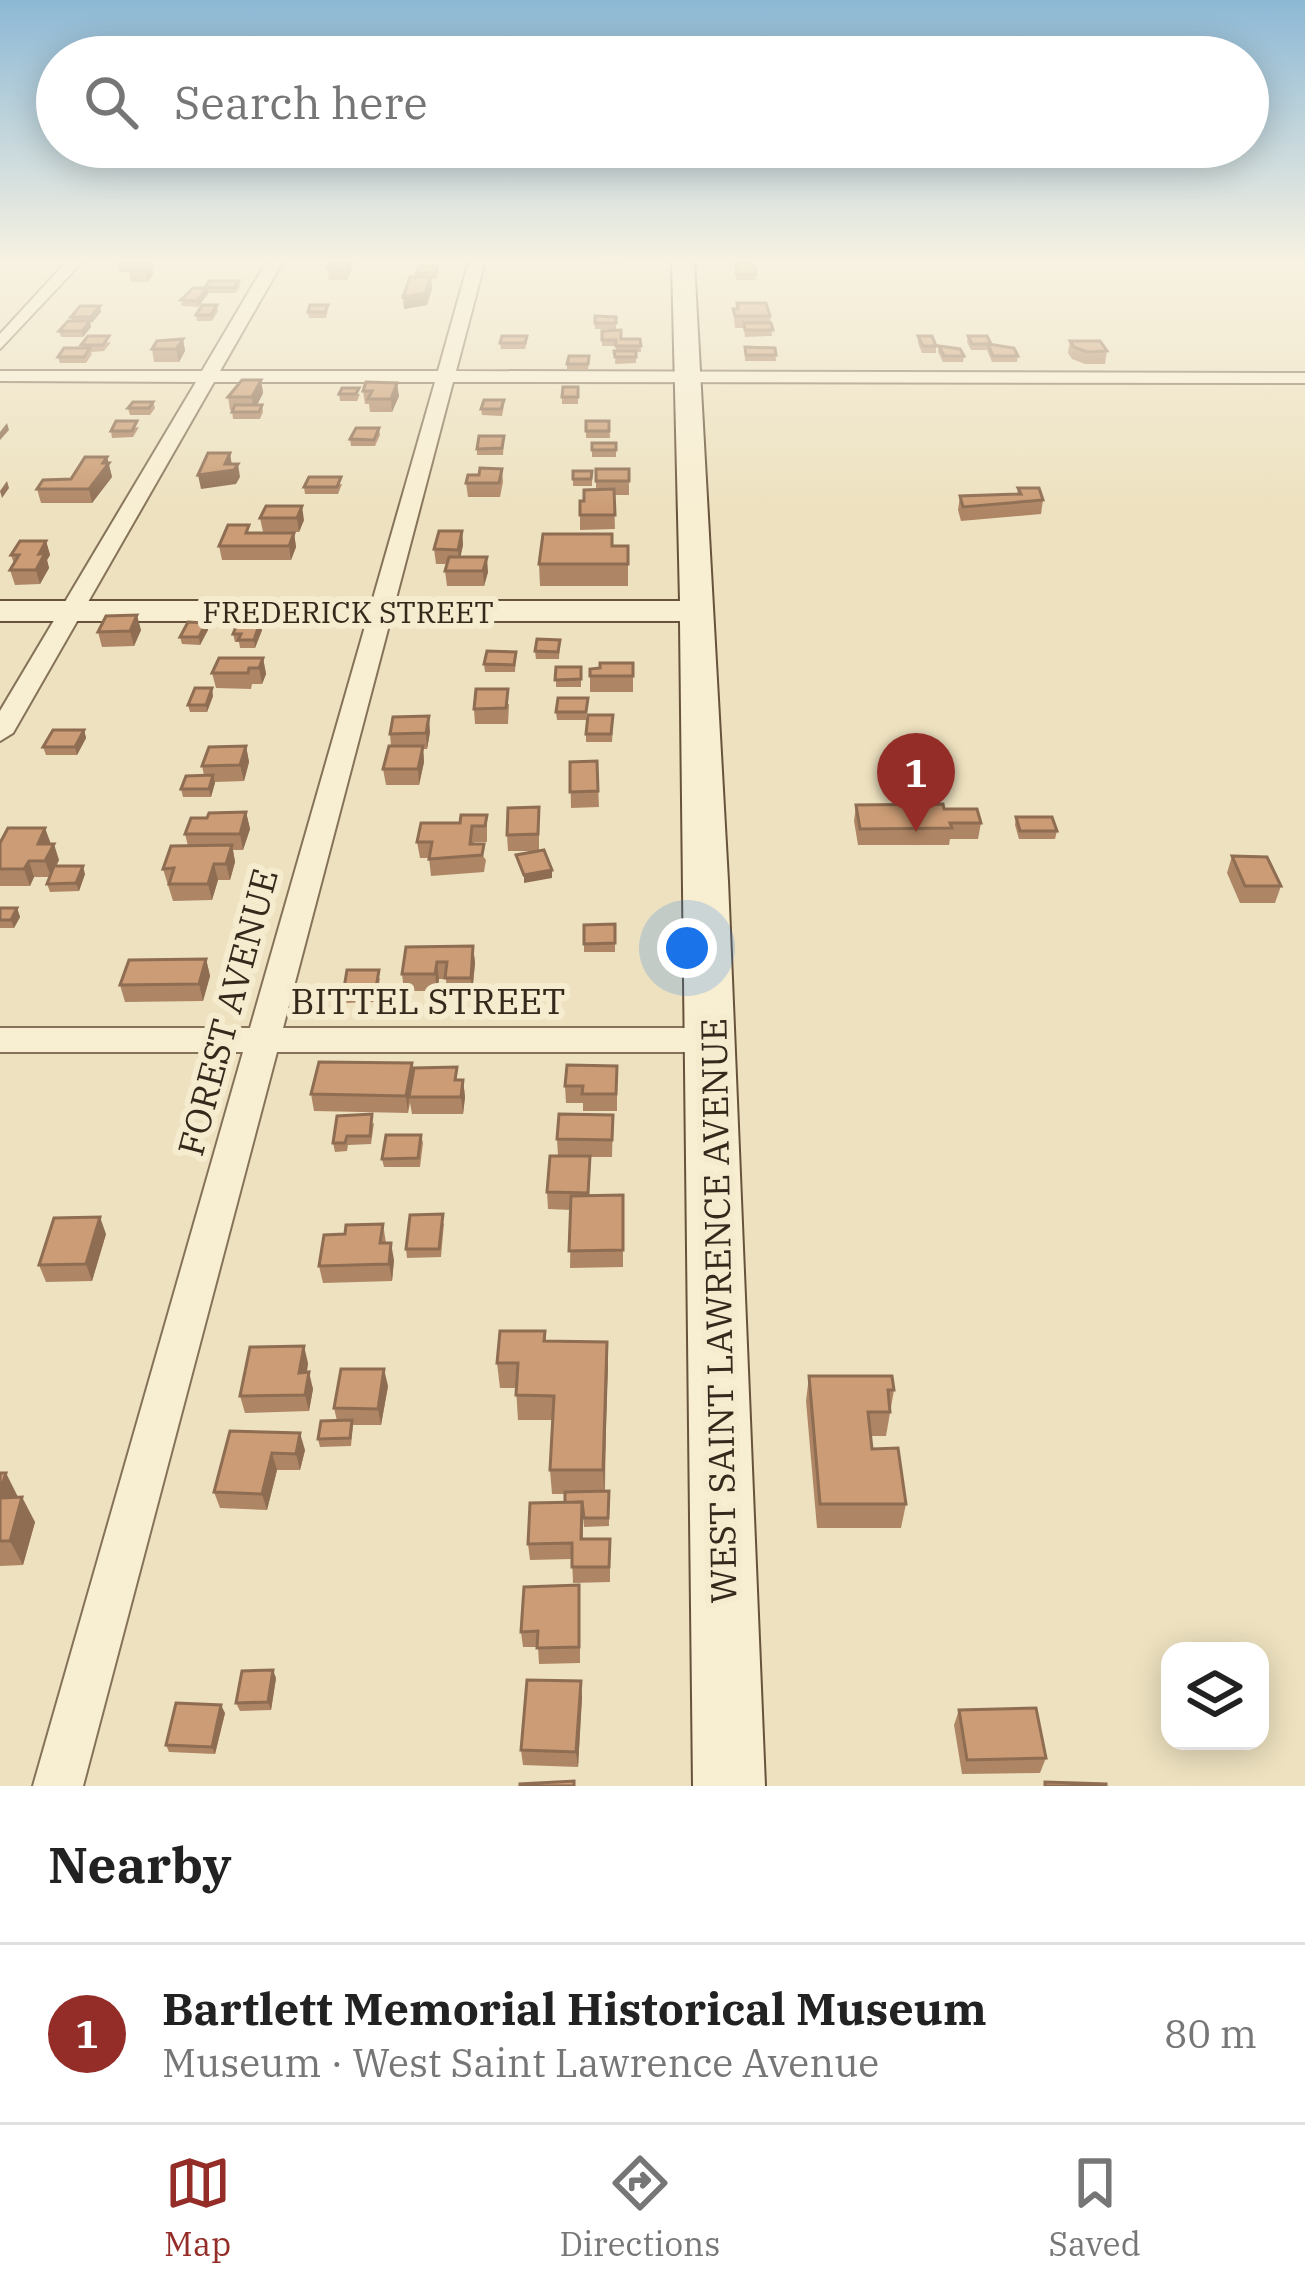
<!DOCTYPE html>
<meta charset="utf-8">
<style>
:root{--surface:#fff;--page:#f2f2f2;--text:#222;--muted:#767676;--line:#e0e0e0;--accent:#942c28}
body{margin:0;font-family:"IBM Plex Serif",serif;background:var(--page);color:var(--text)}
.controls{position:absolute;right:36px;bottom:36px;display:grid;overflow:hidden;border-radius:24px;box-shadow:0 6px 30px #0003}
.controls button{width:108px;height:108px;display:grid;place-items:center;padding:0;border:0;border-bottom:3px solid var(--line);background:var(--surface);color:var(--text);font:60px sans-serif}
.you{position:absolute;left:687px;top:948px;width:42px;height:42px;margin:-30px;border:9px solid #fff;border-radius:50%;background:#1a73e8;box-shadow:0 0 0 18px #1a73e833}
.badge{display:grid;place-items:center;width:78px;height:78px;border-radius:50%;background:var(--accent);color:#fff;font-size:39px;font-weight:700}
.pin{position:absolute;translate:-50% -99px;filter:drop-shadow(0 3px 6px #0008)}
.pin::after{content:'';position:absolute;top:63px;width:42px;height:36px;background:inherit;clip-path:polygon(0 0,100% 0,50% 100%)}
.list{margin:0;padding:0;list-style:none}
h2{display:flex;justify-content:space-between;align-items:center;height:156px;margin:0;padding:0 48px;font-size:51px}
h2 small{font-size:39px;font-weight:400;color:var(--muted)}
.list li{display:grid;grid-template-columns:78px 1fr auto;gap:36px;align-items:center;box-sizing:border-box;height:180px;padding:0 48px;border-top:3px solid var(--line)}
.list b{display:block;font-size:45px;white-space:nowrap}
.list p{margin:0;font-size:39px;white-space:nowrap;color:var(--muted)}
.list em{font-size:39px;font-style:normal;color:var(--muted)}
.icon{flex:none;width:66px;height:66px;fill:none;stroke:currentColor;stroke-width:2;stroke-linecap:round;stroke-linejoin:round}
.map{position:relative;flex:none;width:1305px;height:1786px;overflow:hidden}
.search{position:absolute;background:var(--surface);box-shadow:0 6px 30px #0003;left:36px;right:36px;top:36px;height:132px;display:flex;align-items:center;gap:30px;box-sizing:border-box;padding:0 42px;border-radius:66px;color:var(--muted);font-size:45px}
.sheet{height:336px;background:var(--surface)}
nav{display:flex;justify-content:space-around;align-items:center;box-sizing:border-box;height:168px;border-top:3px solid var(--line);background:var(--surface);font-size:33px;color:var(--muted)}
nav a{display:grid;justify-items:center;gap:6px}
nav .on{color:var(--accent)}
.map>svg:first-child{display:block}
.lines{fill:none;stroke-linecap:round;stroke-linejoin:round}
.street-casing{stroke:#857258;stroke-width:4}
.secondary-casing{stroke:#67533b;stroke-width:4}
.street{fill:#f8eed2;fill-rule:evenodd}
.secondary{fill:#f8eed2;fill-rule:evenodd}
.wall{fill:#af8665}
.shaded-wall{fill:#8e6d52}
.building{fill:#cb9c75;stroke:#8e6d52;stroke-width:3}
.labels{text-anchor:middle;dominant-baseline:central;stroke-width:12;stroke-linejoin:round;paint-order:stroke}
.far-street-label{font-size:30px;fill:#35291c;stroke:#f5ebce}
.street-label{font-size:36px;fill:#35291c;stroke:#f5ebce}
</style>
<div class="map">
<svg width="1305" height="1786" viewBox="0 0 1305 1786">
<rect width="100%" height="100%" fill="#ede1bf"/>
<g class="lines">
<defs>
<g id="street">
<path d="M67,261H83L0,349V334Z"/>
<path d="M267,261H283L220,371H438L469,261H485L456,371L1305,373V383L453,382L283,1028H711L723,1032L728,1040L723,1048L711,1052H277L83,1786H33L243,1052H0V1028H250L435,382H214L13,733L0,741V711L196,382L0,381V371H202Z"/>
</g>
<path id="secondary" d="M672,261H694L728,881L765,1786H693L680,621H0V601H680Z"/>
</defs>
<use href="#street" class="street-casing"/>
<use href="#secondary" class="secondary-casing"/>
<use href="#street" class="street"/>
<use href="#secondary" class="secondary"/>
</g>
<g class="wall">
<path d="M117,261H152L153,274L148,282H131L129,272H120Z"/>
<rect x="594" y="261" width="35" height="2"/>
<path d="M736,261L755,266L756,280H736Z"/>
<path d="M354,263L347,280H329L327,268Z"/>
<path d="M438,266L437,279H431L432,289L427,305L404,309L416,277V273Z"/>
<path d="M239,281L240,287L236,293H208L198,307L182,306L181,300L205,288Z"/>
<path d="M737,303L770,316L772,336L745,337L744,328H735L733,309H737Z"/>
<path d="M217,305L218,311L212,321H197L196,315Z"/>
<path d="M328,311L326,318H309L308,312Z"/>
<path d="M101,312L90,323L91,327L83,337H61L59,331L72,321L71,317Z"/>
<path d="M595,316L616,317V329H595Z"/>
<path d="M602,331L621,339H640L641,352H636V363L615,364L616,346H602Z"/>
<path d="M918,336L936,346V353H922L918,343Z"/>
<path d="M968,336L1018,356L1017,362H992L987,350H971L967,342Z"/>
<path d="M183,339L185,351L179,362H154L152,349Z"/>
<path d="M1070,341L1107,351L1105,364H1085L1072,359L1068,353Z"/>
<path d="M111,342L104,351L91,352L92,354L86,363H60L58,357L82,348L81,345Z"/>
<path d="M527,342L525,349H501L500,343Z"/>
<path d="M939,346L964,356L963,362H943L938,352Z"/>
<path d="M745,347L775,348L776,361H745Z"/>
<path d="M589,356L588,370H567V364Z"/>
<path d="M261,380L263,393L257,405H262L263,412L260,419H233L232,410H230L228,397Z"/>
<path d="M366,382L399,396L392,412H370L369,404H365L363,391Z"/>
<path d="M578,387V404H562V397Z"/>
<path d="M339,394H360L357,401H340Z"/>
<path d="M153,402L155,408L150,415H130L128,408Z"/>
<path d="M504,406L502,416L482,415L481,409Z"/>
<path d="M586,421H609L610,438H586Z"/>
<path d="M139,427L133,437L112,438L111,431Z"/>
<path d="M379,428L380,435L375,446H351L350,439Z"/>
<path d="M504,436L503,455H477V449Z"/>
<rect x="592" y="443" width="24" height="14"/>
<path d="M107,457L112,477L92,503H41L37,489L71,479Z"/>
<path d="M502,469L503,482L500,497H468L466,483L479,475Z"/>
<path d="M596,469H629V495H614L615,529L580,530V515L584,501L596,490Z"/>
<rect x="573" y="471" width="19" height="15"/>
<path d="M342,484L338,494H305L304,487Z"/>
<path d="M1018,488L1043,500L1041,514L961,521L958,510L960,496L1017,494Z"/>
<path d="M266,506L304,520L299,532H263L260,518Z"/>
<path d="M462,531L463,545L460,557L488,572L484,586H447L445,571L447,564H436L434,549Z"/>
<path d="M251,533H294L296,547L291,560H222L219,546Z"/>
<path d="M46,541L50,555L47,560L49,568L40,584L15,585L10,570L14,564L11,555Z"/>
<path d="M612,546H628V586H540L539,564Z"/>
<path d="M260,622L262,630L255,648H240L239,642H235L233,634Z"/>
<path d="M206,623L208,630L200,645L182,644L180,637Z"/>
<path d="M141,630L134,646L102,647L98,632Z"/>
<path d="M560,640L559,659H536L535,651Z"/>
<path d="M516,652L515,672H485L484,664Z"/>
<path d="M263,658L266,674L262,684H252L251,689L216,688L212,673Z"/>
<path d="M633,663V692H590V669Z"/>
<rect x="556" y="667" width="25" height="20"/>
<path d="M213,696L207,712H190L188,705Z"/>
<path d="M588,698L586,720H557L556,712Z"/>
<path d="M509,704L508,724H475L474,709Z"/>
<path d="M613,723L612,742H586V734Z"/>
<path d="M84,730L86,738L77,755H46L43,747Z"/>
<path d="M430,732L427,749H423L424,762L419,785H386L383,769L391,746L390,734Z"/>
<path d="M246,746L249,762L244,781L215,782L211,797H183L181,789L204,775L202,766Z"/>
<path d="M597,761L599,807L571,808L570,762Z"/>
<path d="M856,805L944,809L981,823L978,839H950L949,845H858L854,821Z"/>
<path d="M246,812L250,829L243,850H233L235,862L230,880H218L212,900L173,901L163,869L188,846L185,834L207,818Z"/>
<path d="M487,815V842H474V844L486,860L484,872L431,876L429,858H420L417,842L460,823Z"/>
<path d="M1016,817L1057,831L1055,839H1019L1015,825Z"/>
<path d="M539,823V851H508L507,835Z"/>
<path d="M0,843L51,844L59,860L56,866L85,874L79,891L50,892L47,884L50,877H34L30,886H0Z"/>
<path d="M1232,856L1281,886L1275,903H1240L1227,873Z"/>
<path d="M0,908H17L20,917L14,928H0Z"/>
<path d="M615,924V952H584V925Z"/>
<path d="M473,946L475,963L472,994L447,995L446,979H439L437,991H404L402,974Z"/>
<path d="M206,959L210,976L203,1001L125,1002L120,985Z"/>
<path d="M380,978L376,1002L344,1003L343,994Z"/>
<path d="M412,1063L413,1071L463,1080L465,1097L463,1114H412L410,1103L408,1113L314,1111L311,1094Z"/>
<path d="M617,1066V1111H583V1103H566L565,1086Z"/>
<path d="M613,1115L612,1157H590L589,1196L623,1195V1267L570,1268L571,1210L548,1209L547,1192L558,1156L557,1139Z"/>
<path d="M374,1123L371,1144L348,1145L347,1151L335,1152L333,1143Z"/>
<path d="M421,1135L423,1143L420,1167H384L382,1159Z"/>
<path d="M444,1223L441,1257L407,1258L406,1249Z"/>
<path d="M383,1224L386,1243L394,1260L392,1281L323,1283L319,1266L345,1234Z"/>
<path d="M106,1234L92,1281L46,1282L39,1265Z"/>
<path d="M545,1331L546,1341L607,1342L605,1491H609V1526L584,1527L583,1516V1539H610V1582L573,1583L572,1559L530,1560L528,1544L565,1503V1494H552L550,1470L553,1420H518L516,1388H500L497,1363Z"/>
<path d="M308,1363L307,1372L313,1389L309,1411L245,1413L240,1396Z"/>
<path d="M809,1376L894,1390L886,1436H871L872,1449L906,1504L901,1528H817L806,1401Z"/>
<path d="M388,1386L381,1425H353L351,1446L320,1447L318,1439L337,1421L334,1408Z"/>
<path d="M230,1431L305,1450L300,1470H277L267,1510L220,1508L214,1492Z"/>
<path d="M0,1473L35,1522L23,1565L0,1566Z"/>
<path d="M580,1601V1663L539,1664L538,1647H523L521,1632Z"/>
<path d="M276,1678L271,1710L240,1711L236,1703Z"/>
<path d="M582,1697L578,1767L523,1765L521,1750Z"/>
<path d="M959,1710L1046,1758L1040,1773L962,1774L954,1725Z"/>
<path d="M225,1713L215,1754L169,1752L166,1745Z"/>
</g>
<g class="shaded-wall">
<path d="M146,261H152L153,274L148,282L144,263Z"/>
<path d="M349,261H354V263L347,280L346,268Z"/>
<path d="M431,277L432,289L427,305L404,309L403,297Z"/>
<path d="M207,288L208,294L198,307L197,301Z"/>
<path d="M100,306L101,312L92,323L91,317Z"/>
<path d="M90,321L91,327L83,337L82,331Z"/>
<path d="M183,339L185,351L179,362L176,349Z"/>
<path d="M261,380L263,393L254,411L252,397Z"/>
<path d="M397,383L399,396L392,412L391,399Z"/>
<path d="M7,423L9,430L0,440V432Z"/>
<path d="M230,453L232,466L238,464L240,477L236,484L201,489L198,475L225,464Z"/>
<path d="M107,457L112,477L92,503L89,489Z"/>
<path d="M7,481L9,488L2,498L0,491Z"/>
<path d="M302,506L304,520L299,532L297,518Z"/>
<path d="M462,531L463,545L459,564L458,550Z"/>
<path d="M294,533L296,547L291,560L289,546Z"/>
<path d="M46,541L50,555L47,560L49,568L40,584L36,570L39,554Z"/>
<path d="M487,557L488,572L484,586L483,571Z"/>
<path d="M137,615L141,630L134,646L130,631Z"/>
<path d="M260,622L262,630L255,648L254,640Z"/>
<path d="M206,623L208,630L200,645L199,637Z"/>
<path d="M263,658L266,674L262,684L259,668Z"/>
<path d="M212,688L213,696L207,712L206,705Z"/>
<path d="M429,716L430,732L427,749L426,733Z"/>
<path d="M84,730L86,738L77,755L75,747Z"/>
<path d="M246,746L249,762L244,781L240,765Z"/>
<path d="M423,746L424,762L419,785L418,769Z"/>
<path d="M213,775L215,783L211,797L209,789Z"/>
<path d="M246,812L250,829L243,850L240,834Z"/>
<path d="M45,828L51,844H38Z"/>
<path d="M54,844L59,860L51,877L45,861Z"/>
<path d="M232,845L235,862L230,880L226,864Z"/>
<path d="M29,861L34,877L30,886L24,869Z"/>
<path d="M214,864L218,880L212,900L208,884Z"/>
<path d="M83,866L85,874L79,891L76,883Z"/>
<path d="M552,870V878L524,883V875Z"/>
<path d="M17,908L20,917L14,928L11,920Z"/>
<path d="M473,946L475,963L472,994L471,978Z"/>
<path d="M206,959L210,976L203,1001L199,984Z"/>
<path d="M437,962L439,979L437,991L435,974Z"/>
<path d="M412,1063L414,1080L409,1097L408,1113L406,1096Z"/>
<path d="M463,1080L465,1097L463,1114L461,1097Z"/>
<path d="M100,1217L106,1234L92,1281L86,1264Z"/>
<path d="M391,1243L394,1260L392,1281L389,1264Z"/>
<path d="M607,1342L608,1366L604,1494L603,1470Z"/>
<path d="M304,1346L308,1363L304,1389L299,1373Z"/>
<path d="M384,1369L388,1386L381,1425L378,1409Z"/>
<path d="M309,1372L313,1389L309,1411L305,1395Z"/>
<path d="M300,1433L305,1450L300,1470L296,1454Z"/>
<path d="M272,1453L277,1470L267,1510L262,1494Z"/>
<path d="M6,1473L18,1497L0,1502V1492Z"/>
<path d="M22,1497L35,1522L23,1565L10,1541Z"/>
<path d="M273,1670L276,1678L271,1710L268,1702Z"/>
<path d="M581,1681L582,1697L578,1767L576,1752Z"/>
<path d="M221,1705L225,1713L215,1754L212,1747Z"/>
</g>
<g class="building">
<path d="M135,261H146L144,263H151L146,270H128Z"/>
<path d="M330,261H349L346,268H327Z"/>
<path d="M736,261H750V266H755L756,274H736Z"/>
<path d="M419,266H438L436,273H416Z"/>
<path d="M410,277H431L425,293L403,297Z"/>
<path d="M209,281H239L234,288L205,287Z"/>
<path d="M193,288H207L197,301L181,300Z"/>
<path d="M737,303H766L770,316H735L733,309H738Z"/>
<path d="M202,305H217L211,315H196Z"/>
<path d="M310,305H328L325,312H308Z"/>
<path d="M80,306H100L91,317H71Z"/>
<path d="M595,316L616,317V323H595Z"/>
<path d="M68,321H90L82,331H59Z"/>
<path d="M744,323H771L773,330H745Z"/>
<path d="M621,330V339H640L641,346H616V340H602V331Z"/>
<path d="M88,336H109L103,345H81Z"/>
<path d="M502,336H527L525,343H500Z"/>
<path d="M918,336H932L936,346H923Z"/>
<path d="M968,336H987L991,344H972Z"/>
<path d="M183,339L176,349H152L157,341Z"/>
<path d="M1070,341H1100L1107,351L1087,352L1074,347Z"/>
<path d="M988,344L1014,348L1018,356H993Z"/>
<path d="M939,346L960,349L964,356H944Z"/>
<path d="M745,347L775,348L776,355H746Z"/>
<path d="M64,348H90L84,357H58Z"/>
<path d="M614,351H636V357H615Z"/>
<path d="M569,356H589L588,364H567Z"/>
<path d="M242,380H261L252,397H228Z"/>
<path d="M366,382L397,383L391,399H368L372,391H363Z"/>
<path d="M563,387H578V397H562Z"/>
<path d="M342,388H359L356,394H339Z"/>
<path d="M484,400H504L501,409H481Z"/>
<path d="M133,402H153L149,408H128Z"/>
<path d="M235,405H262L259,412H232Z"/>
<path d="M116,421H137L132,431H111Z"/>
<rect x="586" y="421" width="23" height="10"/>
<path d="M356,428H379L374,440L350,439Z"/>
<path d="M479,436H504L502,448L477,449Z"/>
<rect x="592" y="443" width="24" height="7"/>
<path d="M208,453H230L225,464H238L234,470L198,475Z"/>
<path d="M85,457H107L103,463H109L89,489H37L43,480L71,479Z"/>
<path d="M480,468L502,469L499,483H466L468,475H479Z"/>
<rect x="596" y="469" width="33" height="12"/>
<path d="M573,471H592L591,479H573Z"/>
<path d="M309,477H341L337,487H304Z"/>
<path d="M1018,488H1039L1043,500L963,507L960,496L1021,494Z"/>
<path d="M614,489L615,515H580V501H584V490Z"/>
<path d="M266,506H302L297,518H260Z"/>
<path d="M228,525H249L246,533H294L289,546H219Z"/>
<path d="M439,531H462L458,550L434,549Z"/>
<path d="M543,534H612V546H628V564H539Z"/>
<path d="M20,541H46L39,554L45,553L36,570H10L19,555H11Z"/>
<path d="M449,557H487L483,571H445Z"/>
<path d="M137,615L130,631L98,632L106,616Z"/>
<path d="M188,622L206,623L199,637H180Z"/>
<path d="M238,622H260L254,640H238L241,634H233Z"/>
<path d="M537,639L560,640L558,652L535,651Z"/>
<path d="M487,651L516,652L514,665L484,664Z"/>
<path d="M219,658H263L259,668H249L248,673H212Z"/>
<path d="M600,663H633V676H590V669L600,668Z"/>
<path d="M556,667H581V679L555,680Z"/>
<path d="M195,688H212L206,705H188Z"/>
<path d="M476,689H508L506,708L474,709Z"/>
<path d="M558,698H588L586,712H556Z"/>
<path d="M588,715H613L611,734H586Z"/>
<path d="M429,716L426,733L390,734L393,717Z"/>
<path d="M53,730H84L75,747H43Z"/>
<path d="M246,746L240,765L202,766L209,747Z"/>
<path d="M389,746H423L418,769H383Z"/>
<path d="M597,761L598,791L570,792V762Z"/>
<path d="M213,775L209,789H181L186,776Z"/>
<path d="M943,804L944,809H977L981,823H950L952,828L860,829L856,805Z"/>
<path d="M539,807L538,834L507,835L508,808Z"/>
<path d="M246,812L240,834H185L191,818H207L209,813Z"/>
<path d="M461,815H487L485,826H472L470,844H484L482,855L429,859L432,842H417L421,823H460Z"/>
<path d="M1016,817H1052L1057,831H1020Z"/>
<path d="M8,828H45L38,844H54L45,861H29L24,869H0V843Z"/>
<path d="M232,845L226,864H214L208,884H169L174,868L163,869L171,846Z"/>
<path d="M544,850L552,870L524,875L516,855Z"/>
<path d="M1232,856L1267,857L1281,886H1245Z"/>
<path d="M54,866H83L76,883L47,884Z"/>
<path d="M0,908H17L11,920H0Z"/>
<path d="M615,924V943L584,944V925Z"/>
<path d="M473,946L471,978H445L447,962H437L435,974H402L406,947Z"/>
<path d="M206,959L199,984L120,985L129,960Z"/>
<path d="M347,970H379L375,994H343Z"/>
<path d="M319,1062L412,1063L406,1096L311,1094Z"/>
<path d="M567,1065L617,1066L616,1094H582L583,1086H565Z"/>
<path d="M457,1067L455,1080H463L461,1097H409L414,1068Z"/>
<path d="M372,1114L370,1136H347L345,1143H333L337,1116Z"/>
<path d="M559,1114L613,1115L612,1140L557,1139Z"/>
<path d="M386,1135H421L418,1158L382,1159Z"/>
<path d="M550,1156H590L588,1193L547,1192Z"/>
<path d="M623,1195V1250L569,1251L571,1196Z"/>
<path d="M443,1214L439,1249H406L410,1215Z"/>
<path d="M100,1217L86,1264L39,1265L54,1218Z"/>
<path d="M383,1224L380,1243H391L389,1264L319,1266L324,1235L345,1234L346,1225Z"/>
<path d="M500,1331H545L544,1341L607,1342L603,1470H550L554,1396L516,1395L518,1363H497Z"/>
<path d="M304,1346L299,1373L309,1372L305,1395L240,1396L250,1347Z"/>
<path d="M341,1369H384L378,1409L334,1408Z"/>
<path d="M809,1376H892L894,1390H888L890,1412H868L872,1449L898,1448L906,1504H820Z"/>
<path d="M352,1420L350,1438L318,1439L321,1421Z"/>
<path d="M230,1431L300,1433L296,1454L272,1453L262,1494L214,1492Z"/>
<path d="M0,1473H6L0,1492Z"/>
<path d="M609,1491L608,1518H584L582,1502L565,1503V1492Z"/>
<path d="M22,1497L10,1541H0V1498Z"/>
<path d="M582,1502L581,1539H610L609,1567H572V1543L528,1544L530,1503Z"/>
<path d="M579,1585V1647L537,1648L538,1631L521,1632L524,1587Z"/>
<path d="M273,1670L268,1702L236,1703L242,1671Z"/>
<path d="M527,1680L581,1681L576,1752L521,1750Z"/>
<path d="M176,1703L221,1705L212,1747L166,1745Z"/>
<path d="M1036,1708L1046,1758L967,1760L959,1710Z"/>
<path d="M574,1781V1786H520V1784Z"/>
<path d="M1045,1782L1106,1784V1786H1045Z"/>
</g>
<linearGradient id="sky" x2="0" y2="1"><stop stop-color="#8cb8d5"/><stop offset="0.51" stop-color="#f7f2e2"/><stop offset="1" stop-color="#f7f2e2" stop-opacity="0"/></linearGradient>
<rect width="1305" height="511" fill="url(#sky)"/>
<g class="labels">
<g class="far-street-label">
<text x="348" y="611">FREDERICK STREET</text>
</g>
<g class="street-label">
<text x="428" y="1000">BITTEL STREET</text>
<text transform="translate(227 1012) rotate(-75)">FOREST AVENUE</text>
<text transform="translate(718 1311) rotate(-91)">WEST SAINT LAWRENCE AVENUE</text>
</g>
</g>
</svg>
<div class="controls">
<button><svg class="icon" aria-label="layers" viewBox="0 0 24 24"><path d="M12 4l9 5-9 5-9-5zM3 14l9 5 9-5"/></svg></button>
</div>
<div class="you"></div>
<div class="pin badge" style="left:916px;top:832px">1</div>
<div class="search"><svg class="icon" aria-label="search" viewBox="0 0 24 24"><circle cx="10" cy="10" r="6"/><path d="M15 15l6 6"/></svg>Search here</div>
</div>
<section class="sheet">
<h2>Nearby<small></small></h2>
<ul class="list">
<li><span class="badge">1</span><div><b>Bartlett Memorial Historical Museum</b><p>Museum · West Saint Lawrence Avenue</p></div><em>80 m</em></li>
</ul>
</section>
<nav>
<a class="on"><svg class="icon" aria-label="map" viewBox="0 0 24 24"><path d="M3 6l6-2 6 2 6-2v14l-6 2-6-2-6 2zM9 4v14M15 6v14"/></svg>Map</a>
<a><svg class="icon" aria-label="directions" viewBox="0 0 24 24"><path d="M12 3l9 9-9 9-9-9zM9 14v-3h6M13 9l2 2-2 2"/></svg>Directions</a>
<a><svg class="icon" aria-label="saved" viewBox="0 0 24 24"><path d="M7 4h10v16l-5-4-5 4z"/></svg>Saved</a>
</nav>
